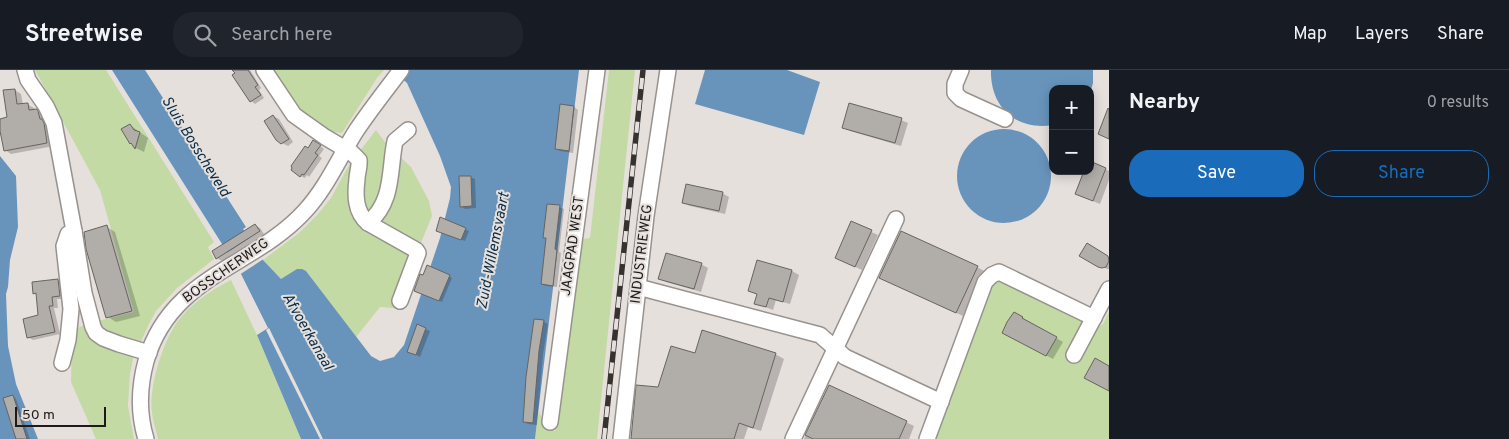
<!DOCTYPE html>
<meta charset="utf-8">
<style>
:root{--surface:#171b24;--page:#20242c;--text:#f1f3f6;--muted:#9ea1a6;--line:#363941;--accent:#1a6cba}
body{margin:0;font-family:Overpass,sans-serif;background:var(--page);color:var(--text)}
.controls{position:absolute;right:15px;top:15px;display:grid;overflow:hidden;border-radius:10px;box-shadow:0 2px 12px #0003}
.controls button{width:45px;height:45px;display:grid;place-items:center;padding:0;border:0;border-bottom:1px solid var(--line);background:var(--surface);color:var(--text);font:25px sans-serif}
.scale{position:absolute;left:15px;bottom:12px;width:91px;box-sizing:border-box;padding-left:5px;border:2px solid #1d1a19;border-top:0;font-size:14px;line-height:18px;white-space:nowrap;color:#1d1a19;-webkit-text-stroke:4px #e6e0dc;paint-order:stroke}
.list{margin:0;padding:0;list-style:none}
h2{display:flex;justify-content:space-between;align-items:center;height:65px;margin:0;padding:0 20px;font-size:21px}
h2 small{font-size:16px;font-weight:400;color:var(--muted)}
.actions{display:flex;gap:10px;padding:15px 20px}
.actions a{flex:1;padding:11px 0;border:1px solid var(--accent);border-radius:20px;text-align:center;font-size:18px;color:var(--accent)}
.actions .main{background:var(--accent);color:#fff}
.icon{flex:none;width:28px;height:28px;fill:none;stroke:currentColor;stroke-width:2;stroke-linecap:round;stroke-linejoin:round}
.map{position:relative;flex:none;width:1109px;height:369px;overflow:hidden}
header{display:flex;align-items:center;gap:30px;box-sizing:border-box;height:70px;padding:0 25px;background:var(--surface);border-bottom:1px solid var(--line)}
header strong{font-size:24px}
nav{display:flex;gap:28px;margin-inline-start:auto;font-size:18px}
.search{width:350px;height:45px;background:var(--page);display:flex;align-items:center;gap:12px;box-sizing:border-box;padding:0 18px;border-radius:20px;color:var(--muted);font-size:19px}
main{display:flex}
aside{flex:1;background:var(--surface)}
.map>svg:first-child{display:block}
.green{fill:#c3daa4}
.water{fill:#6894bc}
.pier{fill:#e6e0dc}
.shadow{fill:#0003}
.building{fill:#b1ada8;stroke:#67645f}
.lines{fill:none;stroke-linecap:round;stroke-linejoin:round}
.minor-casing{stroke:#98928e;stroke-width:18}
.minor{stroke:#fff;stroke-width:15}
.rail-casing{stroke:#353230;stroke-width:5.5}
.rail{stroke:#e6e0dc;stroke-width:4;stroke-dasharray:11;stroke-linecap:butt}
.labels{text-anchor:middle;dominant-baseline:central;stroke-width:4;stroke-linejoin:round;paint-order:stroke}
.street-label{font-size:14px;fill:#1d1a19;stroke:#e6e0dc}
.water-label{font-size:15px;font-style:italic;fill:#092d48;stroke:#e6e0dc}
</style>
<header>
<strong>Streetwise</strong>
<div class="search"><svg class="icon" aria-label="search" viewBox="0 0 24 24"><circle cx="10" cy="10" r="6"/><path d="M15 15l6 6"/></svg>Search here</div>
<nav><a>Map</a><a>Layers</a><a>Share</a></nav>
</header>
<main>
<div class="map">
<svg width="1109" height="369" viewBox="0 0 1109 369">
<rect width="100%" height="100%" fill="#e6e0dc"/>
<g class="green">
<path d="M35,0H106L214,172L208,177L214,189L177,218L156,241L148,256L133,289L130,304L128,336L134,369H96L71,312L72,261L86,254L134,242L100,120Z"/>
<path d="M271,0H384L377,8L342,63L326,61L319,57L295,35Z"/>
<path d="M609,0H635L597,369H535L539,341L546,359L555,361L577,170L590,168Z"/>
<path d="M376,60L387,75L411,97L429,131L432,146L394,238L380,237L356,267L306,201L288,205L281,209L263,190L299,163L318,144L331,128L349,95Z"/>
<path d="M231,210L257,265L301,369H158C156,360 153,352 152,343C148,318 164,265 182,246C195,231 213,219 231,210Z"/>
<path d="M998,212H1006L1096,258L1103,254L1109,242V369H934L992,215Z"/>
</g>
<g class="water">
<path d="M112,0H145L246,157L243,159L263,190L281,209L297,199H302L306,201L371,286L380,291L394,287L404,275L440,168L450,128L451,117L440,86L407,13L392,0H579L535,369H301L257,265L268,258L241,204Z"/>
<path d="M705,0H787L820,12L804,65L695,34Z"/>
<path d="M991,0H1093V13L1090,23V19H1053V55C1017,61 990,38 991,0Z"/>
<circle cx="1004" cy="106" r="47"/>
<path d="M0,86L16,106L18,157L10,190L8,217L6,224L8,276L16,314L38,369H0Z"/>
</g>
<g class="pier">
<path d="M251,167L265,188L239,205L225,184Z"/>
<path d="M269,258L323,369H320L266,260Z"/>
</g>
<g class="shadow">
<path d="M234,0H250L261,18L259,20L264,28L255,34L251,31Z"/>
<path d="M15,20L21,24L23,35L27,34L34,38L35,41L43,44L54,76L11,84L5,80L0,50L8,48Z"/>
<path d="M574,37L578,40L573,83L560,81L556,79Z"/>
<path d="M273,46L279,49L293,72L288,76L282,73Z"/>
<path d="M901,50L908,53L901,76L850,61L844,57Z"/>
<path d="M130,55L148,68L144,82L136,78L134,74Z"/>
<path d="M318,74L324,79L319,86L322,88L309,107L307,105L305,108L300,106L308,79Z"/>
<path d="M1105,99L1109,101V110L1100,134L1083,127L1090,101Z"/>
<path d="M470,107L475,109L476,138L465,139L461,136Z"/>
<path d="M722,123L729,127L725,144L690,136L683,133Z"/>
<path d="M559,137L564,139L559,182L561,183L557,217L546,216L542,214L547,169L545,167Z"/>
<path d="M852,153L878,165L862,200L843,191Z"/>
<path d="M255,155L260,158L264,164L222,191L217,188Z"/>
<path d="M107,157L115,162L140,246L116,252L108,247Z"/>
<path d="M465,159L469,161L465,171L441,162Z"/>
<path d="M1087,175L1109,188V199H1107L1081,185Z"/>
<path d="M758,191L792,201L799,205L790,234L776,230L773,240L755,233L758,225L750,221Z"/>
<path d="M701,194L708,198L701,222L666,212L660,208Z"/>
<path d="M977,197L984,201L963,246L887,211Z"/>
<path d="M449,206L452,208L442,232L419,222Z"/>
<path d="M58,210L63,213L65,229H57L58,238H54L60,264L33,270L28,267L39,246L38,225L34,223Z"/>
<path d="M1014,243L1063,272L1053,289L1010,266Z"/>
<path d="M543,251L548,254L543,284L537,355L528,354L524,352Z"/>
<path d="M425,259L430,261L420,287L408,281Z"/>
<path d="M775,284L784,289L761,361L748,357L744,369H632L659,318L696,285Z"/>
<path d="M829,316L914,356L909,369H804Z"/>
<path d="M13,326L16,329L30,369H18Z"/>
</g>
<g class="building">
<path d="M232,0H248L258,15L255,17L261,25L250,32L232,5L235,3Z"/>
<path d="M15,19L17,34L28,33L29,40L37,39L38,41L40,49H42L44,53L47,73L4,81L0,61V49L7,47L3,20Z"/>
<path d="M849,33L902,48L895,73L842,58Z"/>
<path d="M560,34L574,36L569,81L555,79Z"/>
<path d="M1108,38L1109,39V69L1098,64Z"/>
<path d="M273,45L289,69L281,74L276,70L264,51Z"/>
<path d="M130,54L134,60L140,62L135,79L131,73L130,74L121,59Z"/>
<path d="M313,70L321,75L315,83L318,85L304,105L302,104L300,107L291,100L292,98L291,96L305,76L308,78Z"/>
<path d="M1090,91L1106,98L1093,131L1075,124L1084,101H1090Z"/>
<path d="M459,106H471L472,136L460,137Z"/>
<path d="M686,114L723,122L719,141L682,133Z"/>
<path d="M547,134L560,135L555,179L557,180L553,216L541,214L546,168H543Z"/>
<path d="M440,147L466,158L461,170L436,161Z"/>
<path d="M851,151L872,160L855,197L835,188Z"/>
<path d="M255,154L260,161L216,189L212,181Z"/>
<path d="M107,155L132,241L106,248L86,179L84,162Z"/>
<path d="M901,161L978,196L956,243L879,208Z"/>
<path d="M1087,173L1108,186L1109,191L1106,197L1102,198L1098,197L1079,186Z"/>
<path d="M666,183L702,193L694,219L658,209Z"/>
<path d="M757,190L792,200L783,232L769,228L766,237L754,234L757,224L748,221Z"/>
<path d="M427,195L450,205L439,231L414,221L420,204L423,205Z"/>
<path d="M58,209L60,226L52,227L53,236H49L55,262L27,268L23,249L38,245L36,223L33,224L32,212Z"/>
<path d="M1014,242L1023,247L1022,248L1057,267L1046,286L1002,263L1007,252Z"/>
<path d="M534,249L544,250L539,281L533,353L523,352L526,307Z"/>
<path d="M417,254L426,258L416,285L407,282Z"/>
<path d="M702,260L776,283L753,358L739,353L734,369H631L636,315L658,317L671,276L695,283Z"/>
<path d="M1095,288L1109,296V321L1084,308Z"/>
<path d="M829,315L907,351L899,369H813L805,365Z"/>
<path d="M13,325L27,369H16L3,328Z"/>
</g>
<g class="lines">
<defs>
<g id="minor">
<path d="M25,0L28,10L46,36L54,53L74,161L84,223L93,257L96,263L103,268L119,274L149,283"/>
<path d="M264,0L294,45L325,67L352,83L359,90C360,96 357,103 357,109C355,125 355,142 368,153L416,180L418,183L400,231"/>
<path d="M961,0L955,14V23L961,29L1005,49"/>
<path d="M368,153C394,132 389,100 395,71L408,60"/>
<path d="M638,217L820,265L845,287L941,332"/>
<path d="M1074,285L1109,219"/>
<path d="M62,293L68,270L71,239L64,176L68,164L74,161"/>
<path d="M550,352L597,0"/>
<path d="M146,369C138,343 139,317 146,291C171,205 253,198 305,141C327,117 339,88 356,61C370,40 386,20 401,0"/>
<path d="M621,369L646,146L668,0"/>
<path d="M793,369L896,149"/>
<path d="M927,369L985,212L992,205L999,202L1094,248"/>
</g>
</defs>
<use href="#minor" class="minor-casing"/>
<use href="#minor" class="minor"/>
<defs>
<path id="rail" d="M604,369L643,0"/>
</defs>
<use href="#rail" class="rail-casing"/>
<use href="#rail" class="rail"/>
</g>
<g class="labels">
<g class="street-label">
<text transform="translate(573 176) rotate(-82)">JAAGPAD WEST</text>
<text transform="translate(642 184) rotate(-83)">INDUSTRIEWEG</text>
<text transform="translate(226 201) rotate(-35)">BOSSCHERWEG</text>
</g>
<g class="water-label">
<text transform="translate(195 77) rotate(58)">Sluis Bosscheveld</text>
<text transform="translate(494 181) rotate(-79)">Zuid-Willemsvaart</text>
<text transform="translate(307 262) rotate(60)">Afvoerkanaal</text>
</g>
</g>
</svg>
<div class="controls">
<button>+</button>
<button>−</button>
</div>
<div class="scale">50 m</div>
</div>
<aside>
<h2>Nearby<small>0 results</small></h2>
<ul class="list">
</ul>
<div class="actions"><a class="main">Save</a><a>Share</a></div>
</aside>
</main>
